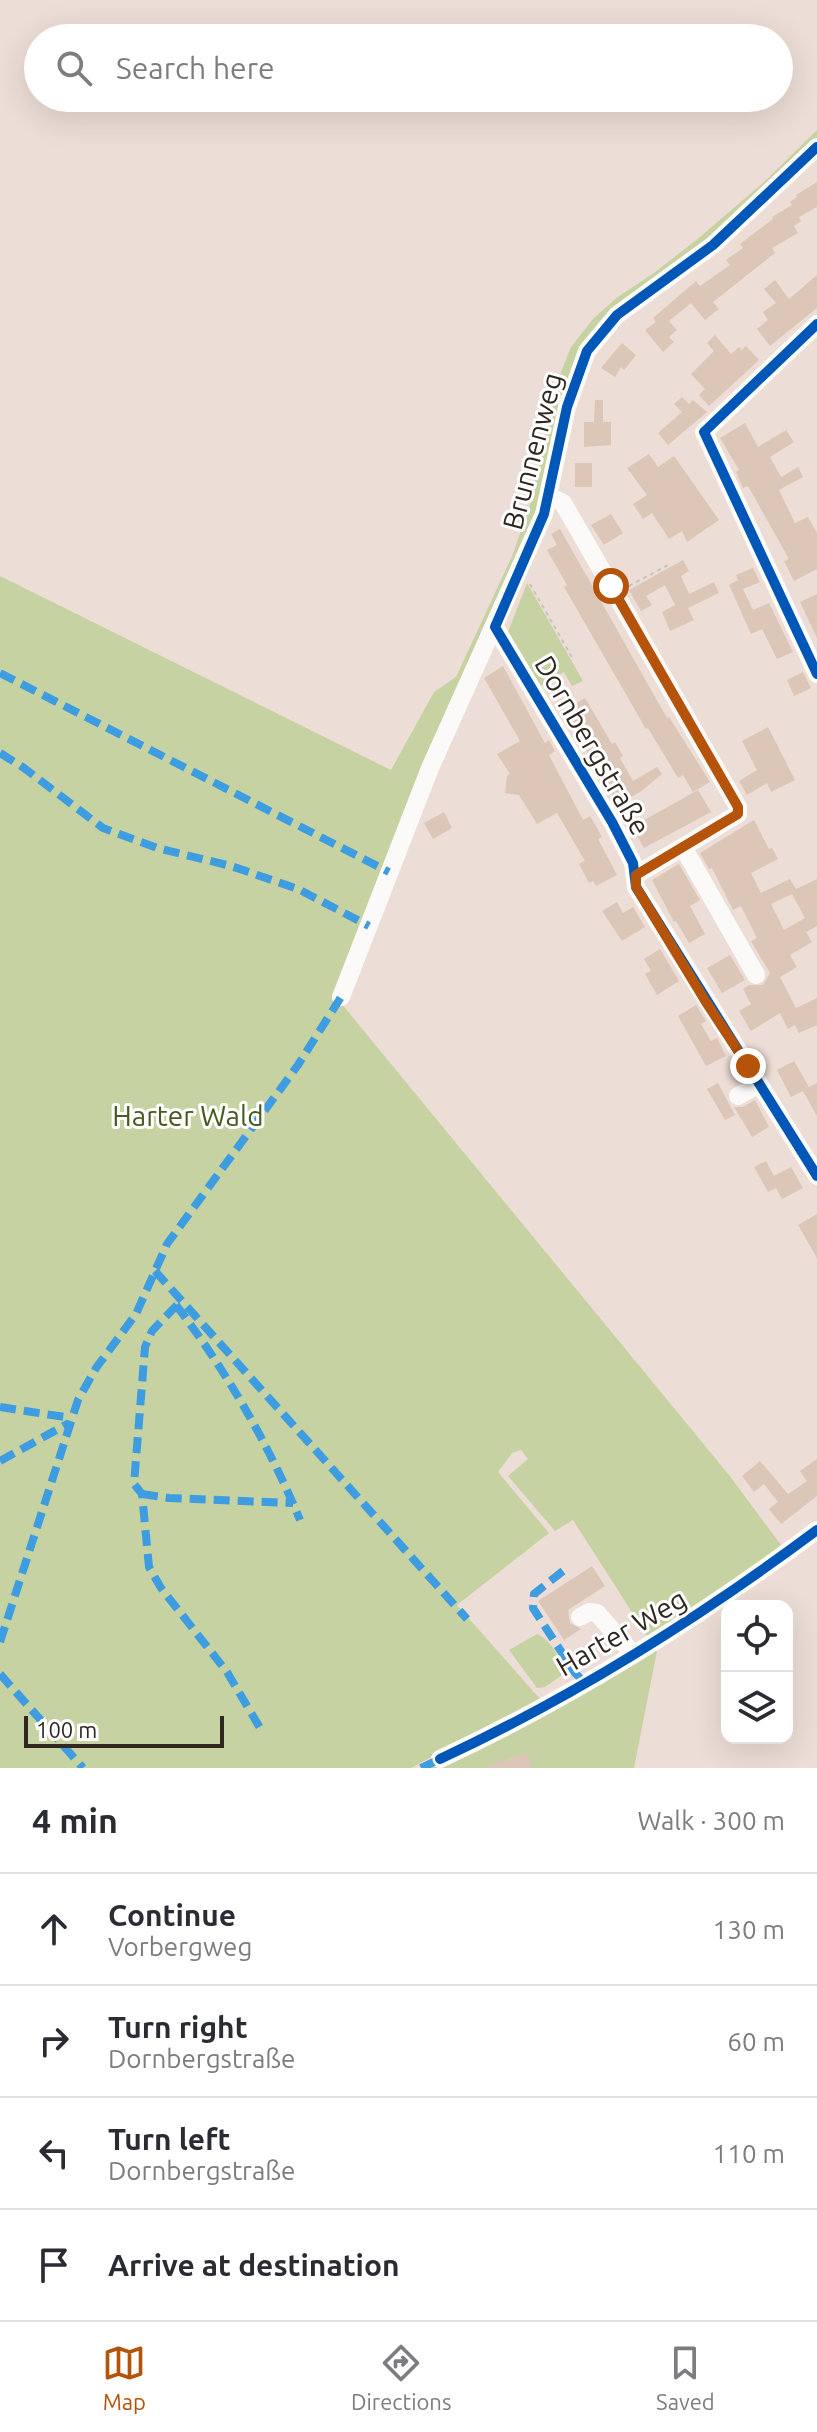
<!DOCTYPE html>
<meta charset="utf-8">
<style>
:root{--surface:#fff;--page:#f7f7f7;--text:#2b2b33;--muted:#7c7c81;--line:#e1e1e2;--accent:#b45309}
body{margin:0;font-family:Ubuntu,sans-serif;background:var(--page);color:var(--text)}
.controls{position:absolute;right:24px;bottom:24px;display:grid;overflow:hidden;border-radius:16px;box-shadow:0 8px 32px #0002}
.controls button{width:72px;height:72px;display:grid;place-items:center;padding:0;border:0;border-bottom:2px solid var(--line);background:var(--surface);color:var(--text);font:40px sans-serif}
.scale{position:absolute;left:24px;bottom:20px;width:200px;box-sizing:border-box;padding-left:8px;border:4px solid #302721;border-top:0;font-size:22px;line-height:28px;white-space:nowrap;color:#302721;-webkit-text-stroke:6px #fff;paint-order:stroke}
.stop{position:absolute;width:24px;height:24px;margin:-18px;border:6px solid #b45309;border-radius:50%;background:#fff}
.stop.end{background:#b45309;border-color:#fff;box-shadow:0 2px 8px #0008}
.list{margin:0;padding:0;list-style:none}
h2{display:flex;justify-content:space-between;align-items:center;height:104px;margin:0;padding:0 32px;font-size:34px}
h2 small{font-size:26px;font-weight:400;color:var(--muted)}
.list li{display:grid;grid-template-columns:52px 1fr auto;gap:24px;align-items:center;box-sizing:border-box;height:112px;padding:0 32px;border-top:2px solid var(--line)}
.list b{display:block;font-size:30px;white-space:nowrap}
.list p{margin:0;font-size:26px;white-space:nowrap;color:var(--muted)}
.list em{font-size:26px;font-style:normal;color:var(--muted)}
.icon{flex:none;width:44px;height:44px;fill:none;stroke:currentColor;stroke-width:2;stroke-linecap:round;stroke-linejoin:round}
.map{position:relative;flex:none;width:817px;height:1768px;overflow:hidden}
.search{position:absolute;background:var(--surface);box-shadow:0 8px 32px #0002;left:24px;right:24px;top:24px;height:88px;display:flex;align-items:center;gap:20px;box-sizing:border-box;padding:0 28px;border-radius:44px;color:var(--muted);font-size:30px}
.sheet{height:552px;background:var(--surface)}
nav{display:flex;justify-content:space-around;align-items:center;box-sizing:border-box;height:112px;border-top:2px solid var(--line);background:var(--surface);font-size:22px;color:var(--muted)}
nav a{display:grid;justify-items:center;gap:4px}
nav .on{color:var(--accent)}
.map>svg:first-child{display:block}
.green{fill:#c6d2a2}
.building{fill:#dcc6b8;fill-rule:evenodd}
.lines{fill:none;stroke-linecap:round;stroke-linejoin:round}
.path{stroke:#c7c2be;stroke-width:2;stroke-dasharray:4 4;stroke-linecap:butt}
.minor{stroke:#fcfaf9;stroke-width:18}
.quiet{stroke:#3e9ce0;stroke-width:8;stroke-dasharray:16 8;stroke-linecap:butt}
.cycleway-casing{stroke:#fff;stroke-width:15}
.cycleway{stroke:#0057b8;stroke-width:10}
.route{stroke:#b45309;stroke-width:10}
.labels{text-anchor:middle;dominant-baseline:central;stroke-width:6;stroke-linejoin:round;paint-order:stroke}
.street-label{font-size:28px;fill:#302721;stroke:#fff}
.park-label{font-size:28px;fill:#455c21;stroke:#fff}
</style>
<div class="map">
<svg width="817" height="1768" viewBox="0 0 817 1768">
<rect width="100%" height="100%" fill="#ecded6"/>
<g class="green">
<path d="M817,130V140L711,240L590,335L533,526L336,997L729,1475L784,1549L649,1639L573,1520L555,1531L508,1476L528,1459L521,1450L512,1453L498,1472L549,1533L457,1605L540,1699L411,1768H0V576L391,770L434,692L456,677L513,554L530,504L555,387L571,347L593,319L615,299L654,273L700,237L764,182Z"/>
<path d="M527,583L583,681L572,686L564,672L540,686L508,632Z"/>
<path d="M537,1634C551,1640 564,1661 561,1676L545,1687L537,1688L509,1650Z"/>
<path d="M658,1646L634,1768H427L440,1762Z"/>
</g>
<g class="building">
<path d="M817,182V207L799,217L801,221L794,226L798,233L772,248L775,253L713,302L719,309L705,320L691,303L669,321L677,330L669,337L674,342L663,352L645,330L656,322L653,318L696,281L700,286L730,265L726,260L743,248L740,244L773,219L772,217L792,205L790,202L797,197L796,195Z"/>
<path d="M817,275V308L770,346L757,329L768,320L763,312L776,303L764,289L775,280L789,299Z"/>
<path d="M715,335L731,354L739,347L742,350L746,346L759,360L709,406L699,395L705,389L691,374L714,351L707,343Z"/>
<path d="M622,343L636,355L624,370L621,367L615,377L601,368Z"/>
<path d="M682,397L689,404L693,400L707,412L668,445L658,433L682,412L674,404Z"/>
<path d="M595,400H603V422H611V445L584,447V422H594Z"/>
<path d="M745,423L758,447L786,430L794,442L770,457L781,477L798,467L803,477L779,490L795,523L808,517L817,533V569L794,581L784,561L789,559L748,486L743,488L736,472L739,470L720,438Z"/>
<path d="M649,454L658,467L674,456L719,520L687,542L682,531L669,539L652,513L643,519L633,504L647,495L627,468Z"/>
<rect x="575" y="463" width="17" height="24"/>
<path d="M611,514L623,533L604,545L591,525Z"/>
<path d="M560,529L667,718L669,717L710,782L693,792L683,775L678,778L648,728L646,729L564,587L567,585L547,550L557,545L551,534Z"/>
<path d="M683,560L689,571L681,576L689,594L714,582L719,593L688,608L694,620L670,631L662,612L675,605L665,585L646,596L652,605L641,611L629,590Z"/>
<path d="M753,568L760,582L743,589L753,610L769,603L793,652L777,659L762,629L751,634L729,585L738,580L736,575Z"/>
<path d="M817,594V638L800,602Z"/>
<path d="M503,666L545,743L549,740L555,751L549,755L583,820L590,816L602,837L598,839L617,875L596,886L593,881L589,883L579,864L585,861L557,813L537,824L519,795L505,793L507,776L510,774L497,754L520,741L484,678Z"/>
<path d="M803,672L811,688L794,696L787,680Z"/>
<path d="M585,698L612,744L615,742L623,756L620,758L633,781L657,767L662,774L640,792L618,804L605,783L616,777L600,749L589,756L565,709Z"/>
<path d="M768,727L795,780L771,792L767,783L747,795L739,781L757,770L742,741Z"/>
<path d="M698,790L711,812L644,848L632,827Z"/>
<path d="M444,812L452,828L433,839L424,823Z"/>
<path d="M754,820L769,849L772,848L778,859L751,873L761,893L790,879L796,889L817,879V926L806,932L812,942L790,955L797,967L780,977L796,1008L817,998V1025L799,1033L795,1025L788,1029L780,1013L751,1031L739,1011L751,1004L743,989L749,985H763L770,973L751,941L757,938L741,906L733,910L712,868L709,869L700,853ZM792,894L805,918L784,930L771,904Z"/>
<path d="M679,864L700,900L690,906L705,934L689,943L676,921L674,922L652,880Z"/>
<path d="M617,902L623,913L633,907L645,927L622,941L602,911Z"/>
<path d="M660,949L679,981L657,995L645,974L651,971L644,959Z"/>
<path d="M730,955L745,980L722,993L707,968Z"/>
<path d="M696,1005L706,1021L701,1024L711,1041L717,1038L726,1056L706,1066L678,1016Z"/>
<path d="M794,1061L809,1087L817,1083V1116L803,1091L791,1097L777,1070Z"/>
<path d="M718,1083L735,1115L725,1120L707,1089Z"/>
<path d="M755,1100L769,1127L752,1137L734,1107H743Z"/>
<path d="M766,1161L774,1176L791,1167L803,1188L782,1199L776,1188L768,1192L754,1167Z"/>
<path d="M817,1214V1258L798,1225Z"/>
<path d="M817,1459V1496L781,1524L769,1509L778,1502L764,1484L754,1492L742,1476L760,1461L788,1494L807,1481L800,1471Z"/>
<path d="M592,1566L605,1586L568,1610L570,1623L581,1629L564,1640L538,1601Z"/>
<path d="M527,1753L532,1768H488V1765Z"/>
</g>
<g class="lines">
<g class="path">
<path d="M530,584L573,659"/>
<path d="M629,586L670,564"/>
</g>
<g class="minor">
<path d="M817,324L704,432L817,674"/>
<path d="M549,496L563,503L738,807V814L636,875"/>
<path d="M495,627L612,822L633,863L636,887L817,1176"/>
<path d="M683,847L756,975"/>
<path d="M341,997L430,768L544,514L567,407L587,351L617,315L713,245L817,147"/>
<path d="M738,1096L759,1084"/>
<path d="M580,1617L589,1612L597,1613L633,1654"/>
<path d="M440,1759C573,1697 699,1618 817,1530"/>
</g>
<g class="quiet">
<path d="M0,673L389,872"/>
<path d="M0,753L24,768L103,828L157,848L231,866L298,889L369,926"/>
<path d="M155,1271L467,1619"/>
<path d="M176,1305C227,1372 268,1443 300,1520"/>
<path d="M177,1305L152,1331L145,1347L134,1484L142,1494L149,1567L161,1588L227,1672L263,1733"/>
<path d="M0,1407L71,1418"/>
<path d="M0,1461L69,1423"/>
<path d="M142,1494L169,1498L293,1503"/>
<path d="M563,1571L534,1594L533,1608L575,1673L584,1682"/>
<path d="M0,1642L78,1400L96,1368L136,1314L167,1244L298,1065L341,997"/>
<path d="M0,1674L83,1768"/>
<path d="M421,1768L440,1759"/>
</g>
<defs>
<g id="cycleway">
<path d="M817,147L713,245L617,315L587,351L567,407L544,514L495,627L612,822L633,863L636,887L817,1176"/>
<path d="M817,324L704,432L817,674"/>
<path d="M440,1759C573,1697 699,1618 817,1530"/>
</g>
</defs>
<use href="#cycleway" class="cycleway-casing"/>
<use href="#cycleway" class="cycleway"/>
</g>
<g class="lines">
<path class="route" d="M611,586L738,807V814L636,875V887L706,1002L748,1066"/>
</g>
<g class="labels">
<g class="street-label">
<text transform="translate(532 451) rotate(-75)">Brunnenweg</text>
<text transform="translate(593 745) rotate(60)">Dornbergstraße</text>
<text transform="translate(621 1632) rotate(-30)">Harter Weg</text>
</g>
<g class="park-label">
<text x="188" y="1115">Harter Wald</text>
</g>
</g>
</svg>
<div class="controls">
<button><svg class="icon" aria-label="locate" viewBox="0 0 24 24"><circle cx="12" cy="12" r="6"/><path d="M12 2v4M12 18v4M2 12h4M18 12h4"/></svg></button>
<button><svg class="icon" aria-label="layers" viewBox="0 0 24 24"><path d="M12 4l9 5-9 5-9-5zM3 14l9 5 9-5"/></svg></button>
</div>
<div class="scale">100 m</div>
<div class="stop" style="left:611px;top:586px"></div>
<div class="stop end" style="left:748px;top:1066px"></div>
<div class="search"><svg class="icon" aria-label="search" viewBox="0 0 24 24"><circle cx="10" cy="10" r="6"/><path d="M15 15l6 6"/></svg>Search here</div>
</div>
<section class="sheet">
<h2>4 min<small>Walk · 300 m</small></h2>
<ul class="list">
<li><svg class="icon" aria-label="ahead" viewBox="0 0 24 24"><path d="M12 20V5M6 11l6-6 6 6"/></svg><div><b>Continue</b><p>Vorbergweg</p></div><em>130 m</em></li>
<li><svg class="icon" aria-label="right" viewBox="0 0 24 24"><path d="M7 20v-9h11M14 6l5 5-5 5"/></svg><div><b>Turn right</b><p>Dornbergstraße</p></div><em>60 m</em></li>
<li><svg class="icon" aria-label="left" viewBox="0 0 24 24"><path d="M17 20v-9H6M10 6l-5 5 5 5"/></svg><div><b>Turn left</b><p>Dornbergstraße</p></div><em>110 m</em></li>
<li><svg class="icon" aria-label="arrive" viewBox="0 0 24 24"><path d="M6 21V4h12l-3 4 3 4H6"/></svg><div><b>Arrive at destination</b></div></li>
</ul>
</section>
<nav>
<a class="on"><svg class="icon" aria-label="map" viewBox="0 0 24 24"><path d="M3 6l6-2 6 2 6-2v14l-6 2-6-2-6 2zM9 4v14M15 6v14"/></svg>Map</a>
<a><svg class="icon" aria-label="directions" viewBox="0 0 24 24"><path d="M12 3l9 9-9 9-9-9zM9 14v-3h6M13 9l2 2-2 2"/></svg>Directions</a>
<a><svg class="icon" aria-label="saved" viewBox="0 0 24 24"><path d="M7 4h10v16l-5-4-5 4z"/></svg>Saved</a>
</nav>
